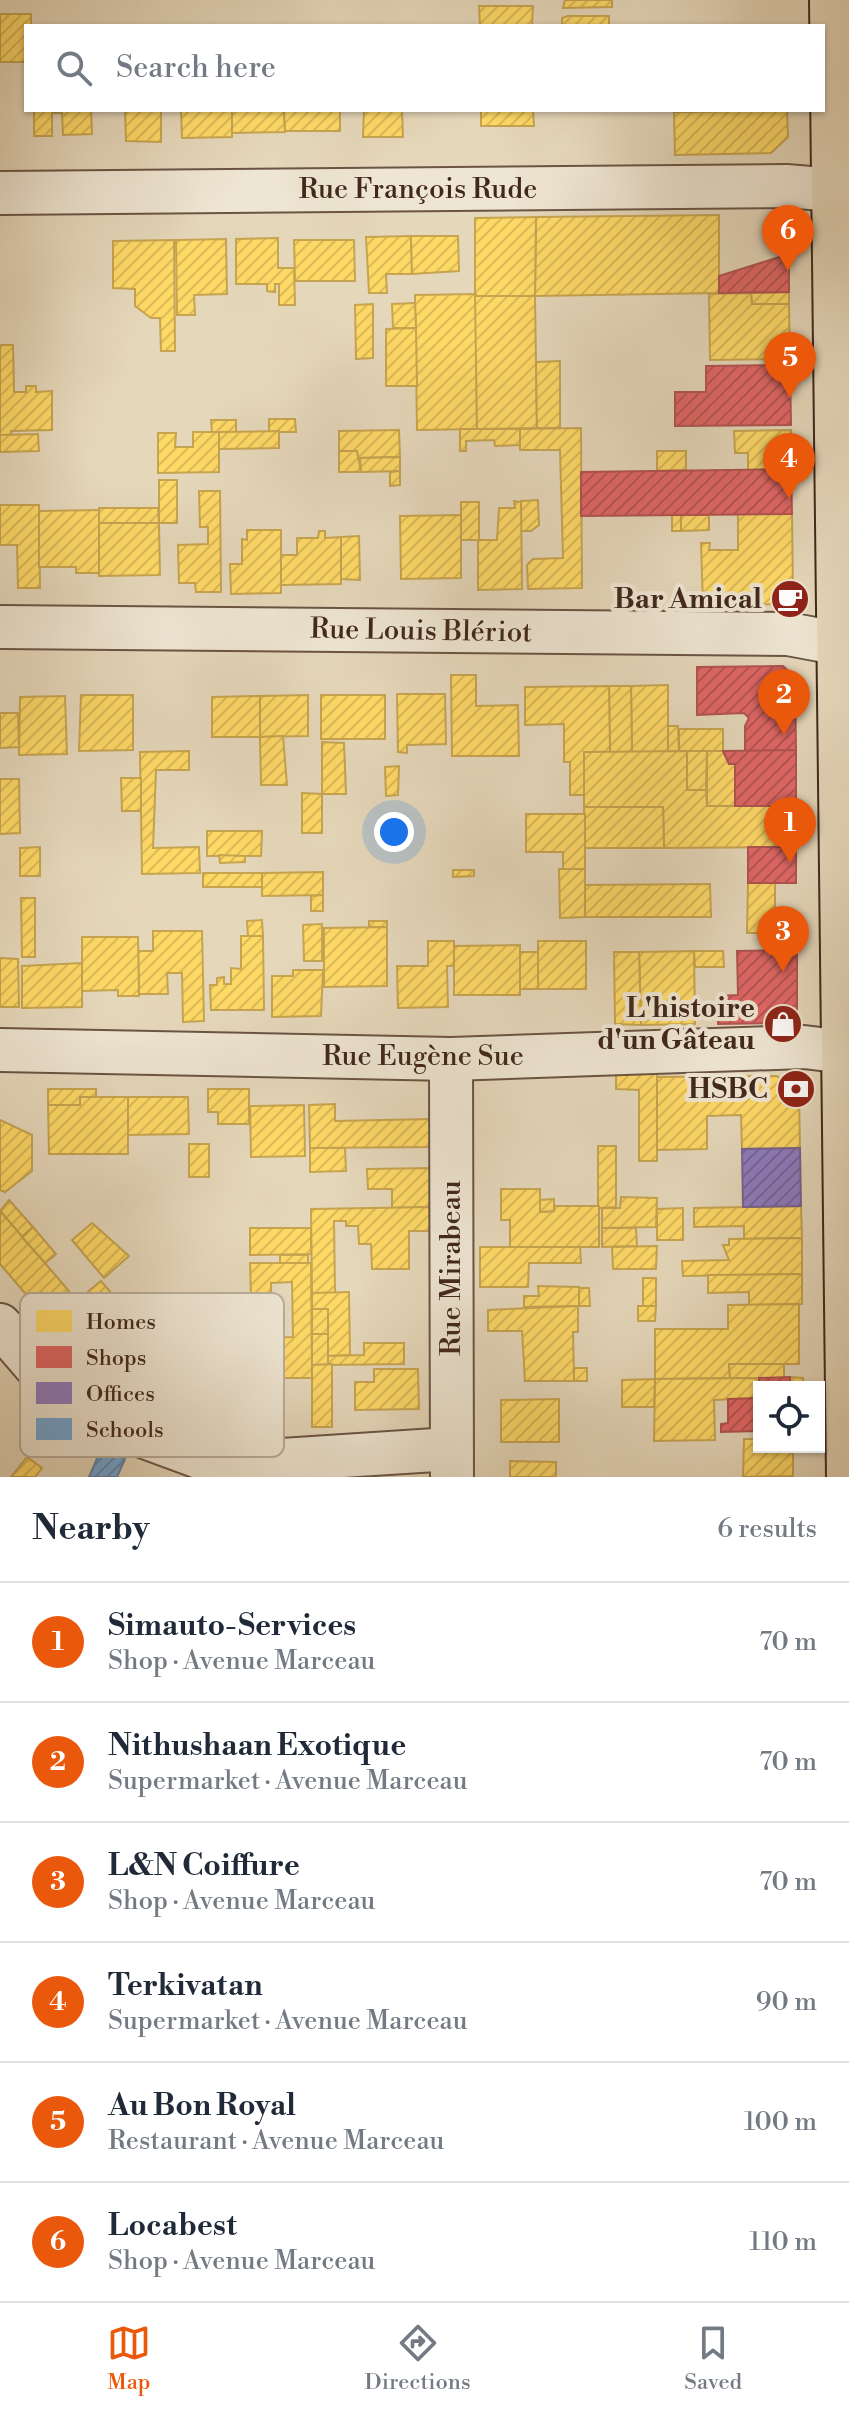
<!DOCTYPE html>
<meta charset="utf-8">
<style>
:root{--surface:#fff;--page:#f6f6f7;--text:#1f2937;--muted:#747a83;--line:#e0e1e3;--accent:#ea580c}
body{margin:0;font-family:"Libre Bodoni",serif;background:var(--page);color:var(--text)}
.controls{position:absolute;right:24px;bottom:24px;display:grid;overflow:hidden;border-radius:0px;box-shadow:0 2px 6px #0004}
.controls button{width:72px;height:72px;display:grid;place-items:center;padding:0;border:0;border-bottom:2px solid var(--line);background:var(--surface);color:var(--text);font:40px sans-serif}
.you{position:absolute;left:394px;top:832px;width:28px;height:28px;margin:-20px;border:6px solid #fff;border-radius:50%;background:#1a73e8;box-shadow:0 0 0 12px #1a73e833}
.badge{display:grid;place-items:center;width:52px;height:52px;border-radius:50%;background:var(--accent);color:#fff;font-size:26px;font-weight:700}
.pin{position:absolute;translate:-50% -66px;filter:drop-shadow(0 2px 4px #0008)}
.pin::after{content:'';position:absolute;top:42px;width:28px;height:24px;background:inherit;clip-path:polygon(0 0,100% 0,50% 100%)}
.list{margin:0;padding:0;list-style:none}
h2{display:flex;justify-content:space-between;align-items:center;height:104px;margin:0;padding:0 32px;font-size:34px}
h2 small{font-size:26px;font-weight:400;color:var(--muted)}
.list li{display:grid;grid-template-columns:52px 1fr auto;gap:24px;align-items:center;box-sizing:border-box;height:120px;padding:0 32px;border-top:2px solid var(--line)}
.list b{display:block;font-size:30px;white-space:nowrap}
.list p{margin:0;font-size:26px;white-space:nowrap;color:var(--muted)}
.list em{font-size:26px;font-style:normal;color:var(--muted)}
.icon{flex:none;width:44px;height:44px;fill:none;stroke:currentColor;stroke-width:2;stroke-linecap:round;stroke-linejoin:round}
.map{position:relative;flex:none;width:849px;height:1477px;overflow:hidden}
.search{position:absolute;background:var(--surface);box-shadow:0 2px 6px #0004;left:24px;right:24px;top:24px;height:88px;display:flex;align-items:center;gap:20px;box-sizing:border-box;padding:0 28px;border-radius:0px;color:var(--muted);font-size:30px}
.sheet{height:824px;background:var(--surface)}
nav{display:flex;justify-content:space-around;align-items:center;box-sizing:border-box;height:112px;border-top:2px solid var(--line);background:var(--surface);font-size:22px;color:var(--muted)}
nav a{display:grid;justify-items:center;gap:4px}
nav .on{color:var(--accent)}
.map>svg:first-child{display:block}
.homes{fill:url(#homes-hatch);stroke:#c6a450;stroke-width:2}
.shops{fill:url(#shops-hatch);stroke:#b05350;stroke-width:2}
.offices{fill:url(#offices-hatch);stroke:#776391;stroke-width:2}
.schools{fill:url(#schools-hatch);stroke:#6182a2;stroke-width:2}
.lines{fill:none;stroke-linecap:round;stroke-linejoin:round}
.minor-casing{stroke:#6a5444;stroke-width:46}
.primary-casing{stroke:#41281c;stroke-width:48}
.minor{stroke:#eee5d2;stroke-width:42}
.primary{stroke:#e5d7ba;stroke-width:44}
.labels{text-anchor:middle;dominant-baseline:central;stroke-width:8;stroke-linejoin:round;paint-order:stroke}
.street-label{font-size:28px;fill:#41281c;stroke:#eee5d2}
.poi-label{font-size:28px;font-weight:bold;fill:#41281c;stroke:#eee5d2;text-anchor:end}
.key{fill:#eee5d2;stroke:#baac9b;stroke-width:2}
.key-label{font-size:22px;fill:#41281c}
</style>
<div class="map">
<svg width="849" height="1477" viewBox="0 0 849 1477">
<defs>
<pattern id="homes-hatch" width="6" height="6" patternUnits="userSpaceOnUse" patternTransform="scale(2)"><rect width="6" height="6" fill="#ffd966"/><path d="M-1 1l2-2M0 6l6-6M5 7l2-2" fill="none" stroke="#dcba58"/></pattern>
<pattern id="shops-hatch" width="6" height="6" patternUnits="userSpaceOnUse" patternTransform="scale(2)"><rect width="6" height="6" fill="#e06666"/><path d="M-1 1l2-2M0 6l6-6M5 7l2-2" fill="none" stroke="#b75453"/></pattern>
<pattern id="offices-hatch" width="6" height="6" patternUnits="userSpaceOnUse" patternTransform="scale(2)"><rect width="6" height="6" fill="#8e7cc3"/><path d="M-1 1l2-2M0 6l6-6M5 7l2-2" fill="none" stroke="#76669e"/></pattern>
<pattern id="schools-hatch" width="6" height="6" patternUnits="userSpaceOnUse" patternTransform="scale(2)"><rect width="6" height="6" fill="#6fa8dc"/><path d="M-1 1l2-2M0 6l6-6M5 7l2-2" fill="none" stroke="#5d89b2"/></pattern>
</defs>
<rect width="100%" height="100%" fill="#e5d7ba"/>
<filter id="stains"><feTurbulence type="fractalNoise" baseFrequency=".0025" numOctaves="4"/><feColorMatrix values="0 0 0 0 .2 0 0 0 0 .09 0 0 0 0 .02 0 0 0 .5 -.17"/></filter>
<radialGradient id="worn" r=".72"><stop offset=".6" stop-color="#630" stop-opacity="0"/><stop offset="1" stop-color="#630" stop-opacity=".3"/></radialGradient>
<g class="homes">
<path d="M612,0V7L563,8L565,0Z"/>
<path d="M479,6H533L532,26H480Z"/>
<path d="M0,14H31V26H26V62H0Z"/>
<path d="M568,16H609V26H562V18Z"/>
<rect x="34" y="110" width="18" height="26"/>
<path d="M52,110H91L92,134L63,135L62,113H52Z"/>
<path d="M125,110H161V142L126,141Z"/>
<path d="M181,110H232V137L182,138Z"/>
<path d="M232,110H284L285,132L232,133Z"/>
<path d="M284,110H340V131H285Z"/>
<path d="M364,110H402L403,137H363Z"/>
<path d="M481,110H533L534,126H481Z"/>
<path d="M787,110L788,137L771,153L675,155L674,112Z"/>
<path d="M719,215V293L535,296L536,217Z"/>
<path d="M536,217L535,296H475V218Z"/>
<path d="M411,236L412,274H386L387,293H369L366,237Z"/>
<path d="M411,236H458L459,271L412,274Z"/>
<path d="M278,238V268H294L295,305H279V284H275V292L267,291V284H236V239Z"/>
<path d="M226,239L227,294L194,295L195,315H177L176,240Z"/>
<path d="M174,240L175,351H161L160,318H151L135,306V289L113,288V241Z"/>
<path d="M294,240H354L355,281H295Z"/>
<path d="M789,292V304H752L751,293Z"/>
<path d="M751,293L752,304H789L790,359L710,360L709,294Z"/>
<path d="M476,294L477,429L417,430L415,295Z"/>
<path d="M475,296H535L537,428L477,429Z"/>
<path d="M415,303L416,328H393L392,304Z"/>
<path d="M373,304V358L356,359L355,305Z"/>
<path d="M416,328L417,386H386V329Z"/>
<path d="M0,345H13L14,392H26V386H36V392L52,391V430L11,431V435H0Z"/>
<path d="M560,361V428H537L536,362Z"/>
<path d="M269,419H295L296,432H269Z"/>
<path d="M211,420H236V432H212Z"/>
<path d="M581,428L582,588L528,589L527,565L533,559L563,558L560,450H520V429Z"/>
<path d="M460,429H520V445L495,446L494,440L466,441V451H460Z"/>
<path d="M399,430L400,457L357,458V451H339V431Z"/>
<path d="M791,430V469L748,470V453H735L734,431Z"/>
<path d="M279,431V448L219,449V432Z"/>
<path d="M193,432H219V472L158,473V433H176L175,447H193Z"/>
<path d="M38,434L39,451L0,452V435Z"/>
<path d="M339,451H357L361,472H339Z"/>
<path d="M657,451H686V470L657,471Z"/>
<path d="M400,457V471L361,472L360,458Z"/>
<path d="M400,471V485L390,486V472Z"/>
<rect x="159" y="480" width="18" height="43"/>
<path d="M199,491H220L221,592H196L195,583H179L178,545L208,544V527H200Z"/>
<path d="M538,500L539,525L531,531H521V501Z"/>
<path d="M514,501L521,502L522,589L478,590V540H461V502H479V540H497L499,508H515Z"/>
<path d="M0,505H39L40,588H18L17,545H0Z"/>
<path d="M99,508H158L159,523H99Z"/>
<path d="M99,510V573H76V567H39V511Z"/>
<path d="M738,514H792L793,592L780,604L703,606L701,543H710L709,550H738Z"/>
<path d="M461,515V578L401,579L400,516Z"/>
<rect x="672" y="515" width="9" height="16"/>
<path d="M681,515H709V530L681,531Z"/>
<path d="M99,523H159L160,575L99,576Z"/>
<path d="M247,530H281V593L231,594L230,564H242V539L247,540Z"/>
<path d="M319,531H325V538L341,537V584L281,585V555H297V538H318Z"/>
<path d="M359,536L360,580L341,579V537Z"/>
<path d="M451,675H476V706L518,705L519,756H452Z"/>
<path d="M668,685V752H632L631,686Z"/>
<path d="M609,686H631L632,752H610Z"/>
<path d="M609,686L610,752H584V795H570V762H564V724L525,725V687Z"/>
<path d="M397,694H445L446,744L407,745V753L398,752Z"/>
<path d="M81,695H133V750L79,751Z"/>
<path d="M308,695V736L260,737V696Z"/>
<rect x="321" y="695" width="64" height="44"/>
<path d="M65,696L67,754L19,755L20,697Z"/>
<path d="M260,696V737H212V697Z"/>
<path d="M0,713H18L19,747L0,748Z"/>
<path d="M668,726H678L679,751L668,752Z"/>
<rect x="679" y="729" width="44" height="22"/>
<path d="M283,736L287,785H261L260,737Z"/>
<path d="M322,742L344,743L346,794H322Z"/>
<path d="M189,751V770H156L153,848L199,847L200,873L142,874L140,752Z"/>
<path d="M687,751V790H706L707,806H796V847L664,848L663,807H584V752Z"/>
<path d="M687,751H707L706,790H687Z"/>
<path d="M707,751H723L729,764H735V806H707Z"/>
<path d="M399,766L398,795L386,796L385,767Z"/>
<path d="M121,778H141V811H122Z"/>
<path d="M0,779H19L20,833L0,834Z"/>
<path d="M302,793L322,794V833H302Z"/>
<path d="M584,807H663L664,848H585Z"/>
<path d="M526,814H585V869H563V852H526Z"/>
<path d="M207,831H262L261,856H207Z"/>
<path d="M40,847V876H20V848Z"/>
<path d="M219,855L245,856V862L220,863Z"/>
<path d="M559,869H585V917L560,918Z"/>
<path d="M453,870H474V876L453,877Z"/>
<path d="M323,872V895L262,896V873Z"/>
<rect x="203" y="873" width="59" height="14"/>
<path d="M748,883H775V933H747Z"/>
<path d="M710,884L711,917H585V885Z"/>
<path d="M323,895V911H311V896Z"/>
<path d="M21,898H35V957H22Z"/>
<path d="M262,920L263,936H248L247,921Z"/>
<rect x="369" y="921" width="18" height="6"/>
<path d="M322,924V961H304L303,925Z"/>
<path d="M387,927V986L324,987V928Z"/>
<path d="M153,931H202L204,1021L183,1022L182,973H167L168,994H139L138,951H153Z"/>
<path d="M241,936H263L264,1010H211L210,985H217V978L224,977V984H231V968L241,969Z"/>
<path d="M82,937H138L139,996H118V990L82,991Z"/>
<path d="M428,941H454V966H447L448,1007L398,1008L397,966H428Z"/>
<rect x="538" y="941" width="48" height="48"/>
<path d="M520,945V995H454V946Z"/>
<path d="M694,951L695,1024L641,1025L639,952Z"/>
<path d="M694,951H723L724,967H695Z"/>
<rect x="520" y="952" width="18" height="37"/>
<path d="M614,952H639L641,1025L615,1024Z"/>
<path d="M0,958L18,959L19,1007H0Z"/>
<path d="M82,963V1007L22,1008V966Z"/>
<path d="M293,970H323L321,1016L272,1017V976H293Z"/>
<path d="M616,1072H657V1161H639V1090L616,1089Z"/>
<path d="M777,1076L799,1095L800,1148L742,1149L741,1115L707,1116V1149L657,1150V1077Z"/>
<path d="M48,1089H96V1097H80V1105H48Z"/>
<path d="M208,1089H249V1124H218V1112H208Z"/>
<path d="M80,1097H128V1154H49L48,1105H80Z"/>
<path d="M128,1097H188L189,1134L128,1135Z"/>
<path d="M335,1104V1121L430,1119V1147L310,1148L309,1105Z"/>
<path d="M304,1105L305,1156L251,1157L250,1106Z"/>
<path d="M0,1120L32,1135V1171L5,1192L0,1190Z"/>
<rect x="189" y="1144" width="20" height="33"/>
<path d="M598,1146H616V1207L598,1208Z"/>
<path d="M310,1148H345L346,1171L310,1172Z"/>
<path d="M431,1168V1207L392,1208V1189H368L367,1169Z"/>
<path d="M501,1189H540V1212L554,1211V1206H599V1247H510V1220H501Z"/>
<path d="M621,1197L657,1198L656,1227L602,1228V1208H620Z"/>
<path d="M554,1199V1211L540,1212V1200Z"/>
<path d="M9,1200L33,1227L22,1237L0,1211Z"/>
<path d="M801,1206L802,1238L744,1239V1226L694,1227V1208Z"/>
<path d="M431,1207L432,1231H409V1269H372L371,1244H359L358,1226H346V1221H334L335,1293H312L311,1209Z"/>
<path d="M683,1208V1240H657V1209Z"/>
<path d="M0,1211L69,1291L42,1313L0,1264Z"/>
<path d="M92,1223L129,1256L104,1278L72,1240Z"/>
<path d="M33,1227L56,1254L45,1263L22,1237Z"/>
<path d="M250,1228H311V1254L250,1255Z"/>
<path d="M602,1228H636L637,1246L602,1247Z"/>
<path d="M802,1238V1274L683,1276L682,1261L729,1260L723,1245H729V1239Z"/>
<path d="M657,1246L656,1269H613L612,1247Z"/>
<path d="M480,1247H580L581,1263H529L528,1287H480Z"/>
<rect x="280" y="1255" width="28" height="8"/>
<path d="M250,1263H311L312,1378H280V1427H252L251,1338L293,1337L292,1282L271,1283V1298L251,1299Z"/>
<path d="M802,1274V1304L749,1305V1292L708,1293V1275Z"/>
<rect x="643" y="1278" width="13" height="28"/>
<path d="M101,1281L130,1315L95,1343L66,1310Z"/>
<path d="M538,1286L579,1287V1306L524,1307V1296H539Z"/>
<path d="M579,1288H589L590,1306H579Z"/>
<path d="M349,1292L350,1355L328,1356V1309H312V1293Z"/>
<path d="M799,1304V1364H729L730,1378L655,1379V1329H728V1305Z"/>
<path d="M578,1306V1332H573L574,1381H525L522,1331H488V1310Z"/>
<path d="M638,1306H656L655,1321H638Z"/>
<rect x="312" y="1309" width="16" height="25"/>
<rect x="312" y="1334" width="16" height="31"/>
<path d="M364,1343H404V1364L328,1365V1356L364,1355Z"/>
<path d="M332,1364V1427H312V1365Z"/>
<path d="M729,1364H784V1378H730Z"/>
<rect x="574" y="1368" width="13" height="13"/>
<path d="M374,1369H418L419,1409L355,1410V1382H374Z"/>
<path d="M790,1377L803,1378V1387H790Z"/>
<path d="M759,1378V1398L714,1400L715,1440L654,1441L655,1379Z"/>
<path d="M655,1379L654,1407H622V1380Z"/>
<path d="M559,1399V1442H501V1400Z"/>
<path d="M744,1439H759V1447H793V1476L743,1477Z"/>
<path d="M27,1457L42,1468L35,1477H11Z"/>
<path d="M510,1461L556,1462V1477H510Z"/>
</g>
<g class="shops">
<path d="M789,254V292L719,293V276Z"/>
<path d="M790,365L791,425L675,426V392H706V366Z"/>
<path d="M791,469L792,514L581,516V472Z"/>
<path d="M783,666L795,677L796,750L745,751V726L749,718L744,713L697,715V667Z"/>
<path d="M796,750V806H735V764H729L723,751Z"/>
<rect x="748" y="847" width="48" height="36"/>
<path d="M797,950V1015L790,1023L718,1024V996L738,995L737,951Z"/>
<path d="M790,1377V1387H759V1378Z"/>
<path d="M759,1398V1431L721,1432V1424L728,1423V1399Z"/>
</g>
<path class="offices" d="M800,1148L801,1206L743,1207L742,1149Z"/>
<path class="schools" d="M101,1449L125,1459L117,1477H89Z"/>
<g class="lines">
<defs>
<g id="minor">
<path d="M0,193L786,186L835,190"/>
<path d="M0,627L788,634L842,644"/>
<path d="M0,1050L451,1059L804,1047L845,1052"/>
<path d="M451,1059L452,1477"/>
<path d="M0,1325L74,1411L218,1464L451,1449"/>
</g>
<path id="primary" d="M832,0L849,1477"/>
</defs>
<use href="#minor" class="minor-casing"/>
<use href="#primary" class="primary-casing"/>
<use href="#minor" class="minor"/>
<use href="#primary" class="primary"/>
</g>
<defs>
<symbol id="cafe-disc" viewBox="-11 -11 22 22"><circle r="9.5" fill="#8f2418" stroke="#eee5d2"/><path d="M-5.5-4.5H6V0H3Q3 3.5 0 3.5H-2.5Q-5.5 3.5-5.5 0ZM3-3.2v2h1.7v-2ZM-6 4.5H4V6H-6Z" fill="#fff"/></symbol>
<symbol id="shop-disc" viewBox="-11 -11 22 22"><circle r="9.5" fill="#8f2418" stroke="#eee5d2"/><path d="M-5-2.5h2.3a2.7 3.5 0 0 1 5.4 0H5L5.5 6h-11ZM-1.5-2.5h3a1.5 2.3 0 0 0-3 0Z" fill="#fff"/></symbol>
<symbol id="bank-disc" viewBox="-11 -11 22 22"><circle r="9.5" fill="#8f2418" stroke="#eee5d2"/><path d="M-6-4H6V4H-6ZM0-2.3a2.3 2.3 0 1 0 0 4.6a2.3 2.3 0 1 0 0-4.6Z" fill="#fff"/></symbol>
</defs>
<g fill-rule="evenodd">
<use href="#cafe-disc" x="768" y="577" width="44" height="44"/>
<use href="#shop-disc" x="761" y="1002" width="44" height="44"/>
<use href="#bank-disc" x="774" y="1067" width="44" height="44"/>
</g>
<g class="labels">
<g class="street-label">
<text x="418" y="189">Rue François Rude</text>
<text transform="translate(421 631) rotate(1)">Rue Louis Blériot</text>
<text x="423" y="1056">Rue Eugène Sue</text>
<text transform="translate(451 1268) rotate(-90)">Rue Mirabeau</text>
</g>
<g class="poi-label">
<text x="762" y="599">Bar Amical</text>
<text x="755" y="1008">L'histoire<tspan x="755" dy="32">d'un Gâteau</tspan></text>
<text x="768" y="1089">HSBC</text>
</g>
</g>
<rect x="20" y="1293" width="264" height="164" rx="12" class="key"/>
<rect x="36" y="1310" width="36" height="22" fill="#ffd966"/>
<rect x="36" y="1346" width="36" height="22" fill="#e06666"/>
<rect x="36" y="1382" width="36" height="22" fill="#8e7cc3"/>
<rect x="36" y="1418" width="36" height="22" fill="#6fa8dc"/>
<g class="key-label">
<text x="86" y="1329">Homes</text>
<text x="86" y="1365">Shops</text>
<text x="86" y="1401">Offices</text>
<text x="86" y="1437">Schools</text>
</g>
<rect width="100%" height="100%" filter="url(#stains)"/>
<rect width="100%" height="100%" fill="url(#worn)"/>
</svg>
<div class="controls">
<button><svg class="icon" aria-label="locate" viewBox="0 0 24 24"><circle cx="12" cy="12" r="6"/><path d="M12 2v4M12 18v4M2 12h4M18 12h4"/></svg></button>
</div>
<div class="you"></div>
<div class="pin badge" style="left:790px;top:863px">1</div>
<div class="pin badge" style="left:784px;top:735px">2</div>
<div class="pin badge" style="left:783px;top:972px">3</div>
<div class="pin badge" style="left:789px;top:499px">4</div>
<div class="pin badge" style="left:790px;top:398px">5</div>
<div class="pin badge" style="left:788px;top:271px">6</div>
<div class="search"><svg class="icon" aria-label="search" viewBox="0 0 24 24"><circle cx="10" cy="10" r="6"/><path d="M15 15l6 6"/></svg>Search here</div>
</div>
<section class="sheet">
<h2>Nearby<small>6 results</small></h2>
<ul class="list">
<li><span class="badge">1</span><div><b>Simauto-Services</b><p>Shop · Avenue Marceau</p></div><em>70 m</em></li>
<li><span class="badge">2</span><div><b>Nithushaan Exotique</b><p>Supermarket · Avenue Marceau</p></div><em>70 m</em></li>
<li><span class="badge">3</span><div><b>L&amp;N Coiffure</b><p>Shop · Avenue Marceau</p></div><em>70 m</em></li>
<li><span class="badge">4</span><div><b>Terkivatan</b><p>Supermarket · Avenue Marceau</p></div><em>90 m</em></li>
<li><span class="badge">5</span><div><b>Au Bon Royal</b><p>Restaurant · Avenue Marceau</p></div><em>100 m</em></li>
<li><span class="badge">6</span><div><b>Locabest</b><p>Shop · Avenue Marceau</p></div><em>110 m</em></li>
</ul>
</section>
<nav>
<a class="on"><svg class="icon" aria-label="map" viewBox="0 0 24 24"><path d="M3 6l6-2 6 2 6-2v14l-6 2-6-2-6 2zM9 4v14M15 6v14"/></svg>Map</a>
<a><svg class="icon" aria-label="directions" viewBox="0 0 24 24"><path d="M12 3l9 9-9 9-9-9zM9 14v-3h6M13 9l2 2-2 2"/></svg>Directions</a>
<a><svg class="icon" aria-label="saved" viewBox="0 0 24 24"><path d="M7 4h10v16l-5-4-5 4z"/></svg>Saved</a>
</nav>
